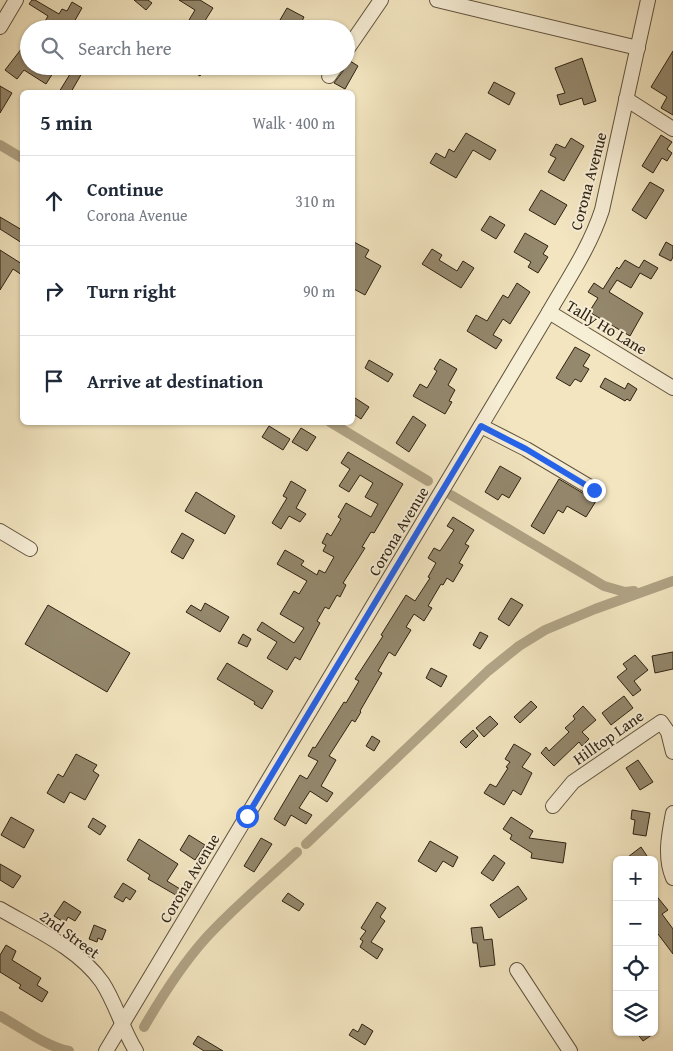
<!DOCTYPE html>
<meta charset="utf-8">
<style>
:root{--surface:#fff;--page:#f2f2f3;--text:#1f2937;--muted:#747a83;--line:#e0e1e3}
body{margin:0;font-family:"Gentium Book Plus",serif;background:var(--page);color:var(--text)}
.controls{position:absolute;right:15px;bottom:15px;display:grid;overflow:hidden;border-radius:8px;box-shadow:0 1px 4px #0004}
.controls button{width:45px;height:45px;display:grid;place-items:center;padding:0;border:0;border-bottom:1px solid var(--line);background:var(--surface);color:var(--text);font:25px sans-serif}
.stop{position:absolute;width:15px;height:15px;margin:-11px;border:4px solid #2563eb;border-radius:50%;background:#fff}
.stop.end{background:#2563eb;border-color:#fff;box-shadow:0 1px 5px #0008}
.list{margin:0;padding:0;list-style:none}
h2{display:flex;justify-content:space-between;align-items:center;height:65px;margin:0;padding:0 20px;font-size:21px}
h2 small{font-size:16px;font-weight:400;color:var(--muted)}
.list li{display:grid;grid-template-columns:32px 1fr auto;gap:15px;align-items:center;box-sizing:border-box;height:90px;padding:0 20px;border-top:1px solid var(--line)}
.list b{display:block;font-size:19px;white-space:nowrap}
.list p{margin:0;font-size:16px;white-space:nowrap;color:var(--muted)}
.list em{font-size:16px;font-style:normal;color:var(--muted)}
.icon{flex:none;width:28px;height:28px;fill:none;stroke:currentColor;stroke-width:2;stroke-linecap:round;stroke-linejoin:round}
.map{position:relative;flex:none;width:673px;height:1051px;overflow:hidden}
.search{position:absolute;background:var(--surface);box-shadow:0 1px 4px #0004;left:20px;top:20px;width:335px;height:55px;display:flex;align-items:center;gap:12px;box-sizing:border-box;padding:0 18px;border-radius:28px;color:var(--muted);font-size:19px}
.panel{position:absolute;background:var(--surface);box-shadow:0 1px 4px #0004;left:20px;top:90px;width:335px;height:335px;border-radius:8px}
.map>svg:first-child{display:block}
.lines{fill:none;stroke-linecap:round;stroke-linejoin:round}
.canal{stroke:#b0a385;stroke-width:10}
.building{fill:#94886d;stroke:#2f2313}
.minor-casing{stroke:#60543e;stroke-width:16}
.minor{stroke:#f7eed6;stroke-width:14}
.route{stroke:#2563eb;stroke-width:6}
.labels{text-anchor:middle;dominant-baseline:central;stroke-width:4;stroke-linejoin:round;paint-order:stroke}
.street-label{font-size:16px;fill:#2f2313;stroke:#f7eed6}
</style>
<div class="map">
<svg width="673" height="1051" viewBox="0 0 673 1051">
<rect width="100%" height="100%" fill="#f2e5c0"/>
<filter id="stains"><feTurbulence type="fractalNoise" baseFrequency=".004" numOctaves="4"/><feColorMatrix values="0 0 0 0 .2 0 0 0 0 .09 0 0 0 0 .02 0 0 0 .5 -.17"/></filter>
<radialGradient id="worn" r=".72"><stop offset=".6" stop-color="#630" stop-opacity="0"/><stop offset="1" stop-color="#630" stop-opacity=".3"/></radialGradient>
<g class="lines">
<g class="canal">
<path d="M0,145L22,158"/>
<path d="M330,422L428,481"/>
<path d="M451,495L604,586L625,592L634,591"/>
<path d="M306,844L488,671L519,646L545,630L595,609L673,581"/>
<path d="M0,1016C22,1028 45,1046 69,1051"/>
<path d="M144,1027C162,996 181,966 205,939C233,908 266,881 297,852"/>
</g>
</g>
<g class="building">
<path d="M32,0H35L59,14L62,9L67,11L72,2L82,8L70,29H41L48,16L29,4Z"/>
<path d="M134,0H148L152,3L146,10Z"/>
<path d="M179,0H200L213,8L201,27L189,20L195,10Z"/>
<path d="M287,8L304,17L298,29L280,20Z"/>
<path d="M29,39V66H43L53,73L46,84L24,70L17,79L5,70Z"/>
<path d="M673,51V115L661,108L667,97L651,87Z"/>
<path d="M582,58L596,101L584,105L582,98L560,105L557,95L565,93L555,68Z"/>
<path d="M347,59L358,66L345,89L334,83L343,71L345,66H346Z"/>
<path d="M75,66H86L71,92H59Z"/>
<path d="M183,66H206L200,76Z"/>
<path d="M494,82L515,93L509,105L488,93Z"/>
<path d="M0,86L12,93L0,113Z"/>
<path d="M466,133L496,150L490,160L473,150L456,178L430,163L436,153L445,158L449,149L454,152Z"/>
<path d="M661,135L672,142L667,149L672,153L667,161L662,158L653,173L642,166Z"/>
<path d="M571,138L584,146L564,181L548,172L556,158L550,155L556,144L565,148Z"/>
<path d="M650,182L664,190L646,219L632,210Z"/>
<path d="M541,190L567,205L555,225L529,210Z"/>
<path d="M490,216L505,225L496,239L481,230Z"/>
<path d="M0,217L22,230V243L0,229Z"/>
<path d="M525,233L548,246L543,254L548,257L538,273L528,267L531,262L514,252Z"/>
<path d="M352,241L369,250L365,257L381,266L365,295L352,288Z"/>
<path d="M666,242L673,246V257L671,261L659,255Z"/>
<path d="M432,249L442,255L439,260L457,271L463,261L474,268L461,288L422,264Z"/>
<path d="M0,250L22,264V275L13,269L0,290Z"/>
<path d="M625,260L639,268L644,260L658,268L651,279L640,273L631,288L617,280L609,292L643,313L630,336L589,312L598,298L588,292L594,283L603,289L617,267L619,269Z"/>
<path d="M517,283L530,292L510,324L503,319L493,335L502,340L496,349L467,331L476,315L487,321L503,295L508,298Z"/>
<path d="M575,347L590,355L583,366L589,369L581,382L575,379L570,386L556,378Z"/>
<path d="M440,359L457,369L448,385L455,390L449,401L452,402L445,414L413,396L420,384L427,388L437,371L434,369Z"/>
<path d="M369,360L393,374L388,382L365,368Z"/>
<path d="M605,378L625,389L628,383L637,389L630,401L627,399L625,401L600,387Z"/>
<path d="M352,396L369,407L361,419L352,413Z"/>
<path d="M413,416L426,425L409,452L396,443Z"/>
<path d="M269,426L290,439L283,450L262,437Z"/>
<path d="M301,428L316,437L307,451L292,442Z"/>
<path d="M348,452L403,484L374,533L371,532L362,547L365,548L343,583L346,585L340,597L337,595L329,609L325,607L317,621L320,623L300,660L295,657L287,670L267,658L277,642L257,630L262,622L294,643L304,628L280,614L294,591L299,594L307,581L277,564L285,550L304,561L301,565L317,575L319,570L325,573L334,557L323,551L326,545L322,543L327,533L331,536L341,519L338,517L346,503L371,517L378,504L365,497L373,483L360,475L349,492L339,486L350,469L341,463Z"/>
<path d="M500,466L521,478L509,498L502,494L498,500L485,492Z"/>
<path d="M559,479L596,501L586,517L567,506L563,513L558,510L544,534L531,526Z"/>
<path d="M291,481L306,490L296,508L306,514L300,522L289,516L281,529L272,523L287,498L283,496Z"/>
<path d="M196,492L235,516L225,534L185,511Z"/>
<path d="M453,517L474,530L465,544L469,546L459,563L463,565L453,582L447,578L443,585L441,584L428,606L432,608L424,621L414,614L406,627L411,630L395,656L389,652L378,671L382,673L360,711L361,712L355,722L352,720L329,756L336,760L321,786L333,793L327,802L310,791L299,808L312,815L306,824L291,815L285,826L274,819L300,775L307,779L318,761L308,756L313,747L315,748L344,702L346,703L359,681L355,679L383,636L381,635L406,595L415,601L430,578L428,577L436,563L428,558L434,548L440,551L454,530L447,526Z"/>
<path d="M182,533L194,540L183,559L171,552Z"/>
<path d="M511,598L523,605L509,626L498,619Z"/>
<path d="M205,603L229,617L220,632L186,612L191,605L201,611Z"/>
<path d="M48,605L130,653L107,692L25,644Z"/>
<path d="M480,632L488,636L480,649L473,645Z"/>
<path d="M243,634L251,639L247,647L238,643Z"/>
<path d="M673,652V669L655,673L652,656Z"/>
<path d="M635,655L648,670L634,681L641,690L633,696L617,677L627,669L623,664Z"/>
<path d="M227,663L273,691L262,709L254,704L255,702L217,679Z"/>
<path d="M431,668L447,676L441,687L426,678Z"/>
<path d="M624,696L633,708L611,725L602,713Z"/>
<path d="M531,701L537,707L520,723L514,717Z"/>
<path d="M583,706L596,720L582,732L589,739L582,746L579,742L554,766L541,753L546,747L549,751L569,732L565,728L575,719L573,716Z"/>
<path d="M490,716L498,724L484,737L476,728Z"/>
<path d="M473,730L478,736L466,748L460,742Z"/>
<path d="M372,736L380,741L374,751L366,746Z"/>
<path d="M514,744L531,754L522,767L532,773L521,795L513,790L504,805L484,793L490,784L496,787L508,768L506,767L510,762L505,759Z"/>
<path d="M76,754L97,765L93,771L99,775L85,800L70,792L64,803L47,793L58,774L63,777Z"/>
<path d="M638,760L653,782L640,790L626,768Z"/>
<path d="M632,810L650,813L646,836L633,834L635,820L631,819Z"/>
<path d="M11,817L34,830L24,848L1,835Z"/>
<path d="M511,817L533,831L529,838L566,843L563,863L531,858L532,853L510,839L512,835L503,829Z"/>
<path d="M93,818L106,826L100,835L88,827Z"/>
<path d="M189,835L205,845L195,860L180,850Z"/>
<path d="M261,838L272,844L254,872L244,866Z"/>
<path d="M139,839L178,864L167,881L185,892L181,898L148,879L150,875L127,860Z"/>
<path d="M430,841L458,857L453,867L443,861L436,872L418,861Z"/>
<path d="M641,847L647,856L642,860H624Z"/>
<path d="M494,855L505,863L493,881L481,873Z"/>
<path d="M0,864L21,876L13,888L0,880Z"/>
<path d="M123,883L136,891L130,900L126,897L123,902L114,897Z"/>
<path d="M518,886L527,899L499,918L490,905Z"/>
<path d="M288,893L304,904L299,911L282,901Z"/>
<path d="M654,893L668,910L662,914L673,929V954L658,934L654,937Z"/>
<path d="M64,901L81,912L75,921L68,917L65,923L54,916Z"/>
<path d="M377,902L386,908L380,917L385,921L371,942L383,949L377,959L360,947L363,941L360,939L366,931L361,928Z"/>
<path d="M94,925L106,930L102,940L98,938L97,942L89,939Z"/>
<path d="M482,927L484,940L492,939L495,965L480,967L477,943H473L471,928Z"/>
<path d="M6,945L16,951L12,960L41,978L37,985L48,992L42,1002L19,988L21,985L0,972V955Z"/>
<path d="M362,1024L373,1031L365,1045L349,1035L353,1029L358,1032Z"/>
<path d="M636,1032H656L643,1041Z"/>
<path d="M198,1036L223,1051H204L193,1044Z"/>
</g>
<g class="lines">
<defs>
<g id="minor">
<path d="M437,0L638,48"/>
<path d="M0,27L16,0"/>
<path d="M346,51L381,0"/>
<path d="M329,76L336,66"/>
<path d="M626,99L673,129"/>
<path d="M549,312L673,388"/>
<path d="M481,426L526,449L595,490"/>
<path d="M0,531L30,549"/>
<path d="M553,806L573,782L661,722L668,732L673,752"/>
<path d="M673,813C669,834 664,857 673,878"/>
<path d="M0,909C34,929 78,948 102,982C116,1003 122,1029 136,1051"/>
<path d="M517,970L570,1051"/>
<path d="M106,1051L549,312C568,279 590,247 602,210L648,0"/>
</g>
</defs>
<use href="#minor" class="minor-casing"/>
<use href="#minor" class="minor"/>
</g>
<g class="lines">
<path class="route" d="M247,816L481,426L526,449L594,490"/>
</g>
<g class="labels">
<g class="street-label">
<text transform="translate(588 181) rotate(-75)">Corona Avenue</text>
<text transform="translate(607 327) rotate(31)">Tally Ho Lane</text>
<text transform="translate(398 531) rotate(-59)">Corona Avenue</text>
<text transform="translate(608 737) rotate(-35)">Hilltop Lane</text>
<text transform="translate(189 878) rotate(-59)">Corona Avenue</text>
<text transform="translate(70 934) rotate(36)">2nd Street</text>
</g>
</g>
<rect width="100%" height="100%" filter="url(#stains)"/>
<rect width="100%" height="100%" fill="url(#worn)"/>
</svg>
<div class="controls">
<button>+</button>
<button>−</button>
<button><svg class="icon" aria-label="locate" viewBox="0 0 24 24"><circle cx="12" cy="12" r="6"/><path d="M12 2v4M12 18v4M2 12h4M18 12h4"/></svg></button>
<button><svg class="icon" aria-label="layers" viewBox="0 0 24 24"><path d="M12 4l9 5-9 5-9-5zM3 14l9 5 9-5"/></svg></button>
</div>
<div class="stop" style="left:247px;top:816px"></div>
<div class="stop end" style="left:594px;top:490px"></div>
<div class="search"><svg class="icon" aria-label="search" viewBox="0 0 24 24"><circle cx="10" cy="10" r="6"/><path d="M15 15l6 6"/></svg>Search here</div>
<section class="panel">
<h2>5 min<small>Walk · 400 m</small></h2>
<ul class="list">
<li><svg class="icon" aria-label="ahead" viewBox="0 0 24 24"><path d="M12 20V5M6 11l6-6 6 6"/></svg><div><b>Continue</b><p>Corona Avenue</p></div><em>310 m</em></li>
<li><svg class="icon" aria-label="right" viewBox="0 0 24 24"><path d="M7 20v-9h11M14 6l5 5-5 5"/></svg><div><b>Turn right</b></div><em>90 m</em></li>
<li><svg class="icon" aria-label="arrive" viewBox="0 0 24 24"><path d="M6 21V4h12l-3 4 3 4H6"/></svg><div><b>Arrive at destination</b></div></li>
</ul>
</section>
</div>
